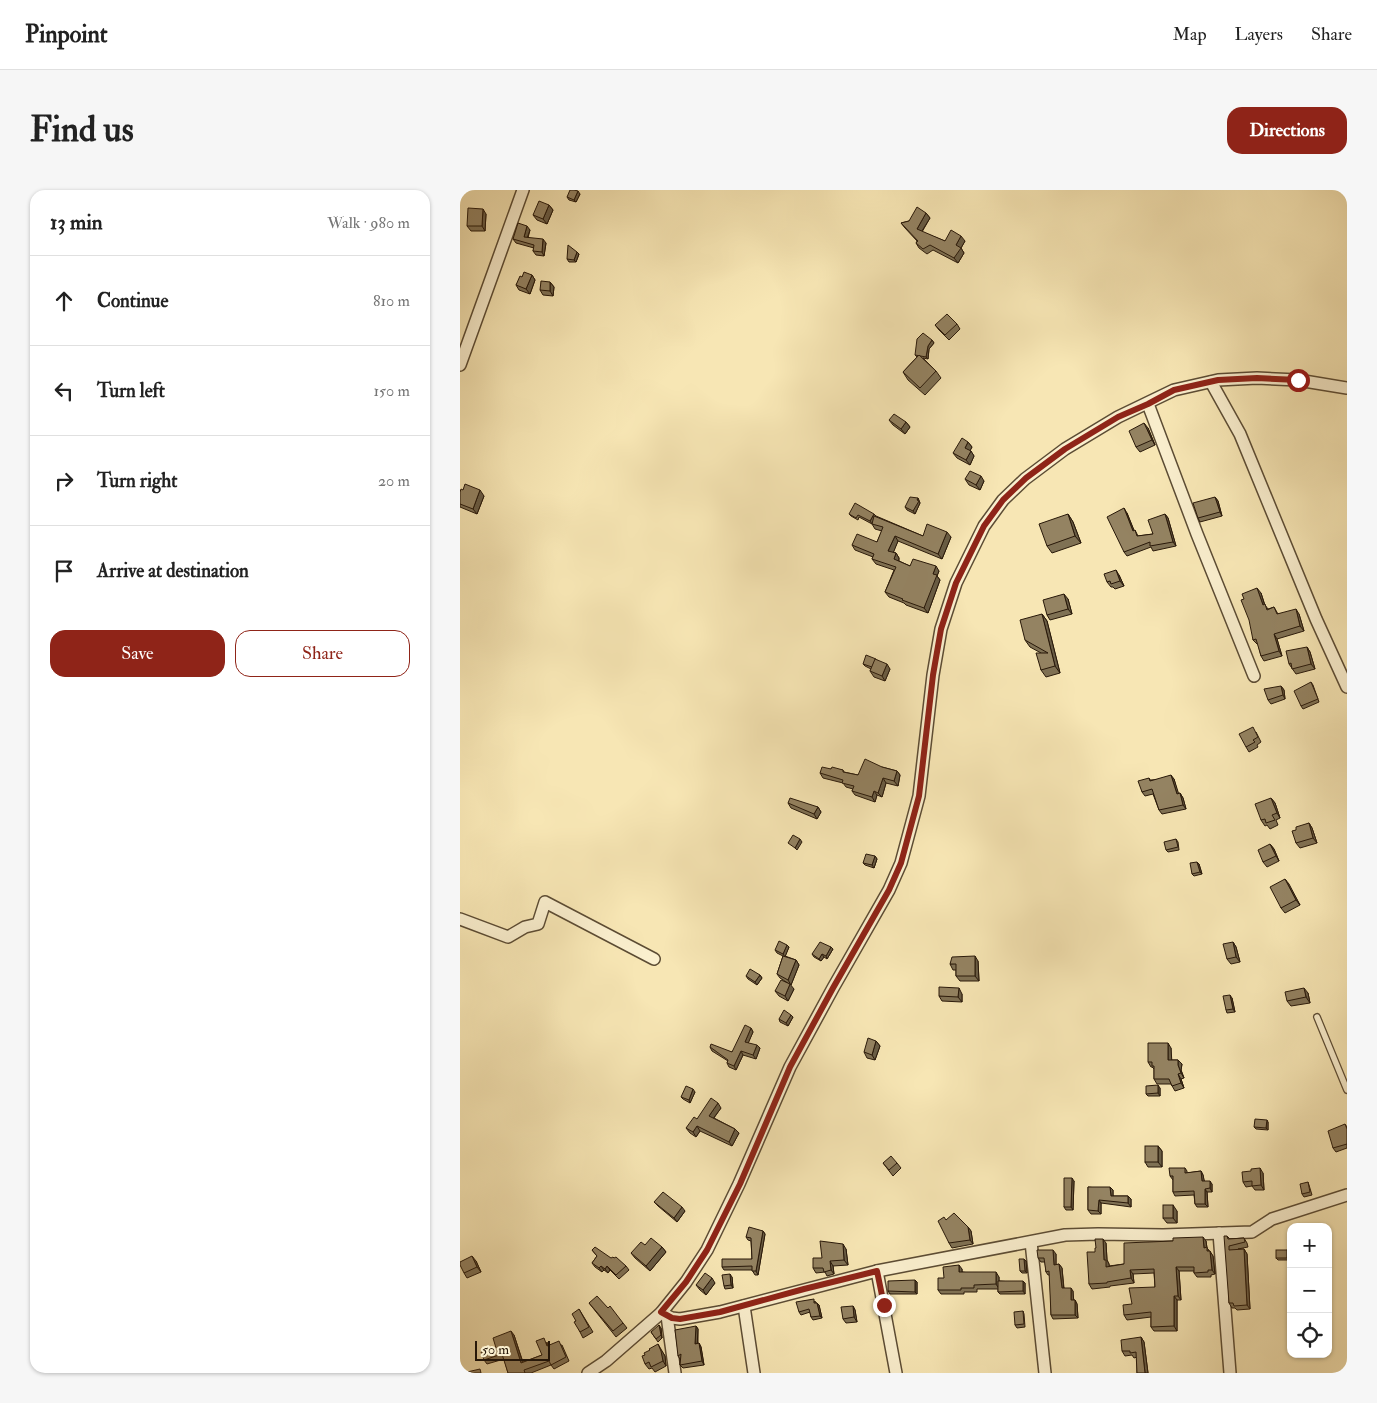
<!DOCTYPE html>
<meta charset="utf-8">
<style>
:root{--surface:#fff;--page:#f6f6f6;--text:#222;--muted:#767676;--line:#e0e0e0;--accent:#8f2418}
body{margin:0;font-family:"IM FELL Double Pica",serif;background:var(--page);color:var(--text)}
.controls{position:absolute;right:15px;bottom:15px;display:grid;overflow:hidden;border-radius:10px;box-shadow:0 1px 4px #0004}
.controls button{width:45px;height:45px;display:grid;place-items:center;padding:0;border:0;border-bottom:1px solid var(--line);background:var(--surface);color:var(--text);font:25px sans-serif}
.scale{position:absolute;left:15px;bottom:12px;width:75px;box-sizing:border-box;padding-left:5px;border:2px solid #281809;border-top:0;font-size:14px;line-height:18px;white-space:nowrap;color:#281809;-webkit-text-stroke:4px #faefce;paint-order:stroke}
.stop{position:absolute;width:15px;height:15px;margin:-11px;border:4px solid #8f2418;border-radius:50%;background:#fff}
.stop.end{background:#8f2418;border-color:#fff;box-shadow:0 1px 5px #0008}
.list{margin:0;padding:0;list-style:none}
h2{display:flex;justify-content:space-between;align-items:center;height:65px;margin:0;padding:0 20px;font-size:21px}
h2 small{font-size:16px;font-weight:400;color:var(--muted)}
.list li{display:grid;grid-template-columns:32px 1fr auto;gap:15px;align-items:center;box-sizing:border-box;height:90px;padding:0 20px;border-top:1px solid var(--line)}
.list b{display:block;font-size:19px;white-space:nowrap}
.list em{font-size:16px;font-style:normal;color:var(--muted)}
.actions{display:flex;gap:10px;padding:15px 20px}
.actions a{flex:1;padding:11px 0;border:1px solid var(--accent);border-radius:15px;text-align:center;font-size:18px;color:var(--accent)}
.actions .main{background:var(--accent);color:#fff}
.icon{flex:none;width:28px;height:28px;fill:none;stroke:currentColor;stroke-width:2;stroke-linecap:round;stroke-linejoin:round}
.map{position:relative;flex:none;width:887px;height:1183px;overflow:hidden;border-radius:15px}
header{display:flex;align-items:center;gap:30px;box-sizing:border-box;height:70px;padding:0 25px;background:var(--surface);border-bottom:1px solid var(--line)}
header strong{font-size:24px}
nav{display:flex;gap:28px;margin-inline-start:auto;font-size:18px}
.intro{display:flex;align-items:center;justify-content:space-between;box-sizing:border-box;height:120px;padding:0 30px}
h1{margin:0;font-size:35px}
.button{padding:12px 22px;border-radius:15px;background:var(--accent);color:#fff;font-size:18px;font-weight:700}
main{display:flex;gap:30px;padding:0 30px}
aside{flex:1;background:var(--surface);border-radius:15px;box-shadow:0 1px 4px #0004}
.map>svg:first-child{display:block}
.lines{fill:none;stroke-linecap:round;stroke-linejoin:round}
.lane-casing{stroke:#5c4c34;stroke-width:8}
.street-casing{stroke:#5c4c34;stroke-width:14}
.lane{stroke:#faefce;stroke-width:5.5}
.street{stroke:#faefce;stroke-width:11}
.wall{fill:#7f7154;stroke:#281809}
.shaded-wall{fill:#685c45;stroke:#281809}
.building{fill:#948362;stroke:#281809}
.route{stroke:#8f2418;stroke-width:6}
</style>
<header>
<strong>Pinpoint</strong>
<nav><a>Map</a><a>Layers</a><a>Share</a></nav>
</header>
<div class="intro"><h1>Find us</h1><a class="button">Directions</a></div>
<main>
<aside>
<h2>13 min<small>Walk · 980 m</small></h2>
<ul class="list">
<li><svg class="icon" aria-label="ahead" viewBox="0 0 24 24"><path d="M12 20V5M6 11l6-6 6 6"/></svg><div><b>Continue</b></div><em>810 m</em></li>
<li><svg class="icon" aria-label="left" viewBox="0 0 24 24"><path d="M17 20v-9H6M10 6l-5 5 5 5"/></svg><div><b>Turn left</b></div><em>150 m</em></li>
<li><svg class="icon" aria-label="right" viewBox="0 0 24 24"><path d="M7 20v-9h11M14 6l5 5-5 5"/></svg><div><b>Turn right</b></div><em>20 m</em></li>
<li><svg class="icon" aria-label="arrive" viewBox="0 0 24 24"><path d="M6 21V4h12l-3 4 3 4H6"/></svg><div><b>Arrive at destination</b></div></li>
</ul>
<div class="actions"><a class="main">Save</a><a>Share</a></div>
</aside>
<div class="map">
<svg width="887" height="1183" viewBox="0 0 887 1183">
<rect width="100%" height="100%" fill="#f7e6b4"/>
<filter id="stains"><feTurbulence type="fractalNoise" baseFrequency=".004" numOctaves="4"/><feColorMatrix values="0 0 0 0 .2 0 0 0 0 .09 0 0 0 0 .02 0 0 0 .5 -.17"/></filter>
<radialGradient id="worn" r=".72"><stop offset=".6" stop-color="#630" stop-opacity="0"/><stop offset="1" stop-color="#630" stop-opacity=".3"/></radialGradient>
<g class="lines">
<defs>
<path id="lane" d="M857,827L887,900"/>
<g id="street">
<path d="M0,175L63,0"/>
<path d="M751,192L780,244L856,429L887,497"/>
<path d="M688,214L737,344L794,486"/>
<path d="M0,729L48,747L65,737L78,734L85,712L194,769"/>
<path d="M759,1043L770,1183"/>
<path d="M571,1052L585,1183"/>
<path d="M417,1081L436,1183"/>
<path d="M284,1116L294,1183"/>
<path d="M201,1123L212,1128L220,1129L260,1122L417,1081L605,1045L638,1044L703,1045L792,1042L812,1029L887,1005"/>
<path d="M207,1126L215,1183"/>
<path d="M128,1183L146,1171L201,1123L226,1092L247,1060L279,994L330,877L373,798L429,700L441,673L459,606L473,485L481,439L496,393L524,336L543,310L565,289L605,259L658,227L714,200L758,190L797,188L838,190L887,198"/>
</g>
</defs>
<use href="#lane" class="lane-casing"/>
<use href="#street" class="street-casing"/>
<use href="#lane" class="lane"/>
<use href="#street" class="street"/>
</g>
<g class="wall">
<path d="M120,4L116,12L109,10L107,7Z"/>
<path d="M89,15L93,20L87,34L77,30L73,25Z"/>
<path d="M466,23L470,28L462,42L485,51H505L501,58L504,63L498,73L473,60L467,64L459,58L456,53L457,51L445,38L441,33L449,31Z"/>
<path d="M26,24L25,41H11L7,36Z"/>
<path d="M70,40L68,48L86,53L84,66L76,65L73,61L74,58L56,53L53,49Z"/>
<path d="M119,64L116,72H109L107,69Z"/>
<path d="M72,85L75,90L70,104L59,100L56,95L62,87Z"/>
<path d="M90,92L94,97L93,106L83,105L80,100Z"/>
<path d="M497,134L500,139L489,150L479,140L475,135Z"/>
<path d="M472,150L474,153L469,159L468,169L463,168L476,181L481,188L465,205L448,190L443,182L457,167L455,165Z"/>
<path d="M429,230L446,232L450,237L445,244L433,235Z"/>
<path d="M688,238L695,255L680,262L676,257Z"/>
<path d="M508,252L512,257L510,260L514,266L510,275L497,268L493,263Z"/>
<path d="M505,289L524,291L520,300L509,295Z"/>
<path d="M3,300L24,306L17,324L0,317V302Z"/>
<path d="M755,307L758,311L762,326L740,332L738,328Z"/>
<path d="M458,308L460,313L455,324L447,320L445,317Z"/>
<path d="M667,323L674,341L675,340L678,346L693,344L705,324L708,328L716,356L693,361L691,357L667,366L664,362Z"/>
<path d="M389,324L416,326L463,346L491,347L482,369L438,351L433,362L436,363L439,368V371L450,376L479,381L477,386L480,390L468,423L446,415L444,413L429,407L425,402L434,380L416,374L412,369L413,367L395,360L392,355L417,352L422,341L415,339L412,334L399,327L398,330L391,326Z"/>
<path d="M608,324L613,332L621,353L592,363L587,356Z"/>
<path d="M659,385L664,396L655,399L653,397H651L647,392Z"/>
<path d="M801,403L805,415L808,419L814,417L818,424H839L844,441L817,449L822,466L804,471L801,466L798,454H797L793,450Z"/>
<path d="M608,409L612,424L590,430L587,425Z"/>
<path d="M582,424L587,431L600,483L586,487L581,480V463L570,457L565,450Z"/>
<path d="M847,457L850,462L855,479L836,484L829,474Z"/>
<path d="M417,470L430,479L425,491L414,487L410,481L411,479L405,476L403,474Z"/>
<path d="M851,492L853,495L859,512L843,519L841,516Z"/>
<path d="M821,496L824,500L825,509L811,514L808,510Z"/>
<path d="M796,542L801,552L797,555L798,557L789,562L786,557Z"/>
<path d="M422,577L437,581L440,585L438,596L426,593L422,607L417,605L415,612L395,605L392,601L393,599L386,597L383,593L363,588L360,583L371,579L383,580L384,582L398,585Z"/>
<path d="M689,588L690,590L714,589L718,604L720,603L723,608L726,619L702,624L699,620L693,604L685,606L682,602Z"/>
<path d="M811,608L815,613L820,628L816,630L818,635L810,639L807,635L805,636L801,630Z"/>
<path d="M328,613L358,617L361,622L357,629L331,618Z"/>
<path d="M849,633L852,638L857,653L840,658L836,653V640Z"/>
<path d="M716,649L718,652L719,660L708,662L706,660Z"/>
<path d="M810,654L814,659L819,671L807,677L803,672Z"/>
<path d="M415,666L417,669L414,678L405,675L403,673Z"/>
<path d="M739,674L742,684L734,686L732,684Z"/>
<path d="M825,689L840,715L825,723L821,718Z"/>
<path d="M773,752L776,757L780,772L771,774L767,769Z"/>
<path d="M329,757L325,766L336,770L339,775L331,795L320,788L317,784L323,766L317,763L315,760Z"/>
<path d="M371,757L373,759L367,769L364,767L361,771L354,767L352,764Z"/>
<path d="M518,771L519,791H500L496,786V780H493L490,774Z"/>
<path d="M300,785L302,788L297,795L288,789L286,786Z"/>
<path d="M334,799L328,811L319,806L315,801Z"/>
<path d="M848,803L850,813L831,816L827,811Z"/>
<path d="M502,804V812L482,811L479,806Z"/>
<path d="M772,808L775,822L767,823L766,820Z"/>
<path d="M333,827L328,836L320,832L319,829Z"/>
<path d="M291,838L293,842L288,853L300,858L296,869L283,865L276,880L269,877L267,873L268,871L252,861L250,857L272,862Z"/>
<path d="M416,851L420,856L415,870L407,868L404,862Z"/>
<path d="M711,858V870H718L722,874L721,880L724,888L721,889L724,898L715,901L711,894H697L694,889V879L692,877H691L688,872Z"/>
<path d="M700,898V906H688L686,904Z"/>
<path d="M235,902L230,913L223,909L221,907Z"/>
<path d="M261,918L254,928L275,939L279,943L272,956L240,941L236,947L230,943L226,938L237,929Z"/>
<path d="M808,932V940L796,939L794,937Z"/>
<path d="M885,934L887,937V958L876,962L873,958Z"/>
<path d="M698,956L702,961V977H688L685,972Z"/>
<path d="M423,973H437L441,978L433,986Z"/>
<path d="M725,978L727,981V983L741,981L743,985L744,991L752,994V1002H747L748,1017H737L735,1014L734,1005L715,1006L713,1002V990L710,986Z"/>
<path d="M803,983L804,1000H795L792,996L786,997L783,992Z"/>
<path d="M614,991L613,1020H606L604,1017Z"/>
<path d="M848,992L849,995L852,1005L844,1007L842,1004Z"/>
<path d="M628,997L653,1000V1006H668L671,1009V1017L641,1013V1024H631L628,1020Z"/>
<path d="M194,1012L225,1021L217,1032L198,1016Z"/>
<path d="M717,1021V1033H707L703,1028Z"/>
<path d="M486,1030L508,1037L511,1041L513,1054L492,1058L489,1053Z"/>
<path d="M303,1041L305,1044L298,1085H295L292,1080H264L262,1077L292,1069L291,1051L288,1050L286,1047Z"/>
<path d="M767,1046L770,1049L784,1048L787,1053L788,1057L778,1059H784L787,1064L790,1119L777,1120L775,1118H772L769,1113Z"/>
<path d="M746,1051L747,1058L753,1066L755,1084L751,1085V1087H737L734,1083V1081H719L721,1110H717V1141H694L691,1137V1127L667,1130L664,1125L672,1114L695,1097L694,1083L673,1084L674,1093L650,1096V1097L632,1099L629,1094L635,1062L646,1053L647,1070L649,1074V1076L664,1074Z"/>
<path d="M202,1057L206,1062L190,1081L175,1068L171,1063Z"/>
<path d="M386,1059L388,1075L373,1076L374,1084L367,1086L365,1082L356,1083L353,1078L362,1068Z"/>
<path d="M132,1060L166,1076L169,1080L159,1089L150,1080L148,1083L144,1080L142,1082L135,1077L132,1073L137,1066Z"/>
<path d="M827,1060L829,1062V1070H818L816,1068Z"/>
<path d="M596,1064V1075L599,1074L602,1078L604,1098L613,1101V1110H615L617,1114L618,1128L593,1129L591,1125L590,1085H588L586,1082L585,1072H581L578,1068Z"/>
<path d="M16,1071L21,1082L7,1088L4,1083Z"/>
<path d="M566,1071L567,1083H562L560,1081Z"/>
<path d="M502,1079V1082L539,1087V1091L565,1093V1104H540L538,1102V1099H517V1102H504V1104H481L478,1100L484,1088Z"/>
<path d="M272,1087L273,1098L265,1099L264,1096Z"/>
<path d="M457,1092V1104H430L428,1101Z"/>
<path d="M255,1093L246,1105L240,1100L236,1095Z"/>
<path d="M355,1111L356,1113H357L359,1115L362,1128L353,1130L351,1127L350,1122L341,1125L339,1122Z"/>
<path d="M129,1113L163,1133L167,1138L156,1147Z"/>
<path d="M393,1116L395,1120L397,1132L386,1133L383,1129Z"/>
<path d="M119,1119L133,1142L123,1148L120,1142L116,1131Z"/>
<path d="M563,1121L564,1124L565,1137L557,1138L555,1135Z"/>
<path d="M236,1136L238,1139V1154L239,1153L241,1157L244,1175L223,1178L220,1175V1169L218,1166Z"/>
<path d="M201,1138L202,1148L198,1152L191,1142Z"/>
<path d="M54,1145L63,1172L82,1165L87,1152L88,1156L102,1155L109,1171L94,1179L91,1175L71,1183H48L44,1169L27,1174L24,1170L36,1158Z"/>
<path d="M681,1147L684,1152L688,1183H677V1167L674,1168L672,1165L665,1166L662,1161Z"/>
<path d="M201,1160L205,1166L206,1176L195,1182L192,1178L189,1179L185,1174Z"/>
</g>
<g class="shaded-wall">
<path d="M118,1L120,4L116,12L114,10Z"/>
<path d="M89,15L93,20L87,34L83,29Z"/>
<path d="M23,19L26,24L25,41L22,36Z"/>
<path d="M466,23L470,28L460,44L457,39Z"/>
<path d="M67,36L70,40L66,51L64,47Z"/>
<path d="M501,46L505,51L501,58L504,63L498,73L494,68L496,55Z"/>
<path d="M83,49L86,53L84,66L82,62Z"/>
<path d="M117,62L119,64L116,72L114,70Z"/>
<path d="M72,85L75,90L70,104L66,99Z"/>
<path d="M90,92L94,97L93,106L90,101Z"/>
<path d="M472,150L474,153L469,159L468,169L466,167L468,156Z"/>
<path d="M446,232L450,237L445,244L441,239Z"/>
<path d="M684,233L688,238L695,255L692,250Z"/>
<path d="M508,252L512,257L509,263L505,258Z"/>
<path d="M511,261L514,266L510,275L506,270Z"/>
<path d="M521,286L524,291L520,300L516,295Z"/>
<path d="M20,300L24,306L17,324L13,319Z"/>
<path d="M755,307L758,311L762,326L760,322Z"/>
<path d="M458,308L460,313L455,324L453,321Z"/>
<path d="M664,318L667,323L676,345L673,341Z"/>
<path d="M414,324L416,326L412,334L410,331Z"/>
<path d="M608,324L613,332L621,353L615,346Z"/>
<path d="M705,324L708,328L716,356L713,352Z"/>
<path d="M487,342L491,347L482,369L478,364Z"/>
<path d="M435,346L438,351L432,366L428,361Z"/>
<path d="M436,363L439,368L438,374L434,369Z"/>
<path d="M476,376L479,381L477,386L480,390L468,423L464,418L473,384Z"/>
<path d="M656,380L659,385L664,396L660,391Z"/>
<path d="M797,398L801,403L806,420L803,415Z"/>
<path d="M604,404L608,409L612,424L608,419Z"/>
<path d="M836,419L839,424L844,441L840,436Z"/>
<path d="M582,424L587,431L600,483L595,476Z"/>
<path d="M814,444L817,449L822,466L819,461Z"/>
<path d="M847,457L850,462L855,479L851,474Z"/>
<path d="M427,474L430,479L425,491L422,486Z"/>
<path d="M821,496L824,500L825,509L823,505Z"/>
<path d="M437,581L440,585L438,596L434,591Z"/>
<path d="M711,585L714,589L720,608L717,604Z"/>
<path d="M423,588L426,593L422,607L418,603Z"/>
<path d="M414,601L417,605L415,612L412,607Z"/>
<path d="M720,603L723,608L726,619L723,615Z"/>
<path d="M811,608L815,613L820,628L817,623Z"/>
<path d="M358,617L361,622L357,629L354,624Z"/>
<path d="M849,633L852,638L857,653L853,648Z"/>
<path d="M340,649L342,652L337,660L335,658Z"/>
<path d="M810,654L814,659L819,671L816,666Z"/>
<path d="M415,666L417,669L414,678L412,675Z"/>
<path d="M737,672L739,674L742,684L740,682Z"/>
<path d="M825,689L829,694L840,715L836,710Z"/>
<path d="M773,752L776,757L780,772L776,767Z"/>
<path d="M327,755L329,757L325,767L323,764Z"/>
<path d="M371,757L373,759L367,769L366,766Z"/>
<path d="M362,764L364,767L361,771L359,769Z"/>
<path d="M515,766L518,771L519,791L515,786Z"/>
<path d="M336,770L339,775L331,795L328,790Z"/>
<path d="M300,785L302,788L297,795L295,792Z"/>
<path d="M330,794L334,799L328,811L325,806Z"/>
<path d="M499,798L502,804V812L498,807Z"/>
<path d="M844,798L848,803L850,813L846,807Z"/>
<path d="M770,805L772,808L775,822L773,819Z"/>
<path d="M331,825L333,827L328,836L326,833Z"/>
<path d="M291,838L293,842L287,856L285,852Z"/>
<path d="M416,851L420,856L415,870L412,865Z"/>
<path d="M708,853L711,858L712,874L708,870Z"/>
<path d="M297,855L300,858L296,869L293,865Z"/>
<path d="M281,861L283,865L276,880L274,876Z"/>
<path d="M718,870L722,874L721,880L724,888L721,883L718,875Z"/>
<path d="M718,884L721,889L724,898L721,893Z"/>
<path d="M698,895L700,898V906L698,903Z"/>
<path d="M233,899L235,902L230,913L229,910Z"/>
<path d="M258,913L261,918L252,930L249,926Z"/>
<path d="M807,930L808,932V940L806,938Z"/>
<path d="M237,936L240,941L236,947L233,942Z"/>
<path d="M275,939L279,943L272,956L269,952Z"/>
<path d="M698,956L702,961V977L698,972Z"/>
<path d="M800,978L803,983L804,1000L801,995Z"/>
<path d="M741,981L743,985L745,994L742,991Z"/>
<path d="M612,988L614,991L613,1020L611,1017Z"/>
<path d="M750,991L752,994V1002L750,998Z"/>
<path d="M650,997L653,1000V1009L651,1006Z"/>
<path d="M745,999L747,1002L748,1017L745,1014Z"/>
<path d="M668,1006L671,1009V1017L668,1013Z"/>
<path d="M639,1010L641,1013V1024L638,1021Z"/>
<path d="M713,1015L717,1021V1033L713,1028Z"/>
<path d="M222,1017L225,1021L217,1032L214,1028Z"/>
<path d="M508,1037L511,1041L513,1054L510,1050Z"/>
<path d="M303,1041L305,1044L298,1085L296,1081Z"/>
<path d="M743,1047L746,1051L747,1058L750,1062V1066L744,1058Z"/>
<path d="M643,1049L646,1053L647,1070L649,1074L650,1081L646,1077L644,1070Z"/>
<path d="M383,1054L386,1059L388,1075L384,1070Z"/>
<path d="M202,1057L206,1062L190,1081L186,1076Z"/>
<path d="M784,1059L787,1064L790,1119L787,1115Z"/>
<path d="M593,1060L596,1064V1078L594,1075Z"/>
<path d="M827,1060L829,1062V1070L827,1068Z"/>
<path d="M750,1061L753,1066L755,1084L752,1080Z"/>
<path d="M12,1066L16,1071L21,1082L17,1077Z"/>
<path d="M564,1069L566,1071L567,1083L565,1081Z"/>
<path d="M370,1071L373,1076L374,1084L371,1080Z"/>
<path d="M599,1074L602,1078L604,1102L602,1098Z"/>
<path d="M499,1075L502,1079V1087L499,1082Z"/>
<path d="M141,1076L144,1080L142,1082L139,1078Z"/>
<path d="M147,1076L150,1080L148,1083L145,1079Z"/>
<path d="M716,1077L719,1081L721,1110L718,1106Z"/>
<path d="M670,1080L673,1084L674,1093L671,1088Z"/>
<path d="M536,1082L539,1087V1099L536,1094Z"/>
<path d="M270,1084L272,1087L273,1098L271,1095Z"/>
<path d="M252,1088L255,1093L246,1105L243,1100Z"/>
<path d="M455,1090L457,1092V1104L455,1102Z"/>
<path d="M563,1091L565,1093V1104L563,1101Z"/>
<path d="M611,1098L613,1101L614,1114L611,1110Z"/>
<path d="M714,1106L717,1110V1141L714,1136Z"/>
<path d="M615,1110L617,1114L618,1128L615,1125Z"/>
<path d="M357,1113L359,1115L362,1128L360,1126Z"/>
<path d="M393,1116L395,1120L397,1132L394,1127Z"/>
<path d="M199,1135L201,1138L202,1148L201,1145Z"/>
<path d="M236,1136L238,1139L237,1158L235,1154Z"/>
<path d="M51,1141L54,1145L64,1177L61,1173Z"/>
<path d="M681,1147L684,1152L688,1183H685Z"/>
<path d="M239,1153L241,1157L244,1175L242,1171Z"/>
<path d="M198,1154L205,1166L206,1176L203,1171Z"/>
</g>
<g class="building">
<path d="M110,0H114L118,1L114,10L107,7Z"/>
<path d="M79,11L89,15L83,29L73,25Z"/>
<path d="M457,17L466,23L457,39L485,51L491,40L501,46L496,55L501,58L494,68L470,55L463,59L456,53L458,51L441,33L449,31Z"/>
<path d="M8,18L23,19L22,36H7Z"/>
<path d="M58,33L67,36L64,47L83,49L82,62L73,61L74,55L53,49Z"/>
<path d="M108,55L117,62L114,70L107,69Z"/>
<path d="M64,82L72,85L66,99L56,95L60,86L62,87Z"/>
<path d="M81,91L90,92V101L80,100Z"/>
<path d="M487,124L497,134L485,145L475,135Z"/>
<path d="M463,143L472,150L468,156L466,167L455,165L457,149Z"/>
<path d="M459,165L476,181L460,198L443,182Z"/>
<path d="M434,224L446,232L441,239L429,230Z"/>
<path d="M684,233L692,250L676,257L669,241Z"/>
<path d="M502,248L508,252L505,258L511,261L506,270L493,263Z"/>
<path d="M510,281L521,286L516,295L505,289Z"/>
<path d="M5,294L20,300L13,319L0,314V302L1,299L3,300Z"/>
<path d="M450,307L458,308L457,310L459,311L453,321L445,317Z"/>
<path d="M755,307L760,322L738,328L733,313Z"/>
<path d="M395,313L414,324L410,331L398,325L396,328L389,324Z"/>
<path d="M664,318L673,341L675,340L677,346L693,344L688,330L705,324L713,352L690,356V352L664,362L647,327Z"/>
<path d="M608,324L615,346L587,356L579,334Z"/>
<path d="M414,326L463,346L467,334L487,342L478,364L435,346L428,361L436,363L434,369L450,376L453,369L476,376L473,384L477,385L464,418L442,410L443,409L425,402L436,377L412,369L414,364L392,355L397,344L417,352L423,337L412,334Z"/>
<path d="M656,380L660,391L651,394L650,391L647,392L644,384Z"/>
<path d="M797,398L803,415L805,414L807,420L814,417L817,424L836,419L840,436L814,444L819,461L801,466L796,449L793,450L789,430L781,410L784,409L782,404Z"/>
<path d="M604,404L608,419L587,425L583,410Z"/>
<path d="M582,424L595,476L581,480L576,463H588L565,450L560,430Z"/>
<path d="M847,457L851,474L832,479L831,473L829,474L826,461Z"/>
<path d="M406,465L416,469L412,477L403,474Z"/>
<path d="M415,469L427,474L422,486L410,481Z"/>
<path d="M851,492L858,509L841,516L834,501Z"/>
<path d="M821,496L823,505L808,510L804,499Z"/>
<path d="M793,537L798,547L793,550L795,552L786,557L779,544Z"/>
<path d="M405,569L422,577L437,581L434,591L423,588L418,603L414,601L412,607L392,601L394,596L382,593L383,590L360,583L362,577L371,579L372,577L383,580V582L398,585Z"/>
<path d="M711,585L717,604L720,603L723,615L699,620L692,599L682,602L678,591L689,588L690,591Z"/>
<path d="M330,608L358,617L354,624L328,613Z"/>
<path d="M811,608L817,623L812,625L815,630L806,633L805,629L801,630L795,614Z"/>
<path d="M849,633L853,648L836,653L832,641L836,640V637Z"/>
<path d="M333,645L340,649L335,658L328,653Z"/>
<path d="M716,649L718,657L706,660L704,652Z"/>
<path d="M810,654L816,666L803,672L798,660Z"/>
<path d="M406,664L415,666L412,675L403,673Z"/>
<path d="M737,672L740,682L732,684L730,673Z"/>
<path d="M825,689L836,710L821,718L810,697Z"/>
<path d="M319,751L327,755L323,764L315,760Z"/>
<path d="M360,752L371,757L366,766L362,764L359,769L352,764Z"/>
<path d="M773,752L776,767L767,769L763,754Z"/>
<path d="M323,766L336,770L328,790L317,784Z"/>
<path d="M515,766V786H496V774H490L492,767Z"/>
<path d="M290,779L300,785L295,792L286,786Z"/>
<path d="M321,790L330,794L325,806L315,801Z"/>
<path d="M479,797L499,798L498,807L479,806Z"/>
<path d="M844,798L846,807L827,811L825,802Z"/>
<path d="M770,805L773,819L766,820L763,806Z"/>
<path d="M324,820L331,825L326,833L319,829Z"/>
<path d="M285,835L291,838L285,852L297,855L293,865L281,861L274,876L267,873L268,870L250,857L251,854L272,862Z"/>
<path d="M408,848L416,851L412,865L404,862Z"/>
<path d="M688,853H708V870H718V875L721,883L718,884L721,893L712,896L709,889H694V876H692V872H688Z"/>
<path d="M698,895V903L686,904V896Z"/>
<path d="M226,896L233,899L229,910L221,907Z"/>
<path d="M251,908L258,913L249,926L275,939L269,952L237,936L233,942L226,938L234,927L237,929Z"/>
<path d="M795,929L807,930L806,938L794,937Z"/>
<path d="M885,934L887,939V954L873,958L868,941Z"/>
<rect x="685" y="956" width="13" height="16"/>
<path d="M431,966L437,973L429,980L423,973Z"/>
<path d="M709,978H725V983L741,981L742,991H750V998L745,999V1014H735L734,1001L713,1002V986H710Z"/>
<path d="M800,978L801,995L792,996V991L783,992L782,982L791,981V979Z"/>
<path d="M604,988H612L611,1017H604Z"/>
<path d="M848,992L850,1002L842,1004L840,994Z"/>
<path d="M628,997H650L651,1006H668V1013L639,1010L638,1021L628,1020Z"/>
<path d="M203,1002L222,1017L214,1028L194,1012Z"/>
<rect x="703" y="1015" width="10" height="13"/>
<path d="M494,1023L508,1037L510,1050L489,1053L478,1031L484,1027L486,1030Z"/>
<path d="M289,1037L303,1041L296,1081H292V1076L262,1077V1069H292L291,1048L286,1047Z"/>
<path d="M764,1046H767L768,1049L784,1048L785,1052L769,1056V1060L784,1059L787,1115L774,1116L773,1113H769Z"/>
<path d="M743,1047L744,1058L747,1057V1061H750L752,1080H748V1082L734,1083V1077H716L718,1106H714V1136L691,1137V1122L664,1125L663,1115L672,1114L669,1098L695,1097L694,1079L670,1080L671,1088L647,1092V1093L629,1094L627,1062H635V1058H636L635,1049H643L644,1070H646V1077L664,1074V1053L713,1051V1048Z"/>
<path d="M191,1048L202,1057L186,1076L171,1063L181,1052L185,1055Z"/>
<path d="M360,1051L383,1054L384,1070L370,1071L371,1080L364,1082L363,1078H353V1068H362Z"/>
<path d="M135,1057L151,1068L153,1067L154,1068L156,1067L166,1076L156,1085L147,1076L145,1079L141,1076L139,1078L132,1073L137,1066L132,1060Z"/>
<path d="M577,1060H593L594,1075L599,1074L602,1098H611V1110H615V1125H591L589,1081L586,1082L584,1068H578Z"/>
<rect x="816" y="1060" width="11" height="8"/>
<path d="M12,1066L17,1077L4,1083L0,1075V1072Z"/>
<path d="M559,1069H564L565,1081H560Z"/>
<path d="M499,1075V1082H536V1094L514,1095V1098H501V1100H478V1088H484L483,1077Z"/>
<path d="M245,1083L252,1088L243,1100L236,1095Z"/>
<path d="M270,1084L271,1095L264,1096L262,1085Z"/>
<path d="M455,1090V1102L428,1101V1091Z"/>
<path d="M538,1091H563V1101L538,1102Z"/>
<path d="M137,1106L148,1118L150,1116L163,1133L153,1141L129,1113Z"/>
<path d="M354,1109V1113H357L360,1126L351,1127L349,1119L339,1122L336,1112Z"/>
<path d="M393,1116L394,1127L383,1129L381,1117Z"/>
<path d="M119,1119L129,1137L120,1142L114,1132L116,1131L112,1124Z"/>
<path d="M563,1121L564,1134L555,1135L554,1122Z"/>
<path d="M199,1135L201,1145L196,1149L191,1142Z"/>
<path d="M236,1136L235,1154L239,1153L242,1171L220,1175L221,1164L218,1166L215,1140Z"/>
<path d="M51,1141L61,1173L82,1165L76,1151L84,1148L87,1156L99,1151L106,1167L91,1175L89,1171L64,1180L65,1183H48L42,1164L24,1170L21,1162L36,1158L33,1148Z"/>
<path d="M681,1147L685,1183H677L676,1162L670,1163V1161H662L661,1150Z"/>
<path d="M198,1154L201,1161L203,1171L191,1177L189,1172L185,1174L182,1166L185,1165L184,1163L190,1160L189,1159Z"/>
<path d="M20,1179L21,1183H8L7,1182Z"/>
</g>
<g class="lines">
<path class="route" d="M424,1115L417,1081L344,1099L260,1122L220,1129L212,1128L201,1122L226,1092L247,1060L280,994L330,877L373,798L429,700L441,673L459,606L473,485L481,439L496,393L524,336L543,310L566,288L605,259L658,227L688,214L714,200L758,190L797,188L838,190"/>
</g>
<rect width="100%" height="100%" filter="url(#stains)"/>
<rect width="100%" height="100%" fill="url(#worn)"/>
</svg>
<div class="controls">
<button>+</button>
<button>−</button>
<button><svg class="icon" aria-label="locate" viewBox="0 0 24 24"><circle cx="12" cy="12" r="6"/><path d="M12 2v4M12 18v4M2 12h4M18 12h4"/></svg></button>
</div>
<div class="scale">50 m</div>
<div class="stop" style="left:838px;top:190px"></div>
<div class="stop end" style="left:424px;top:1115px"></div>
</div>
</main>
